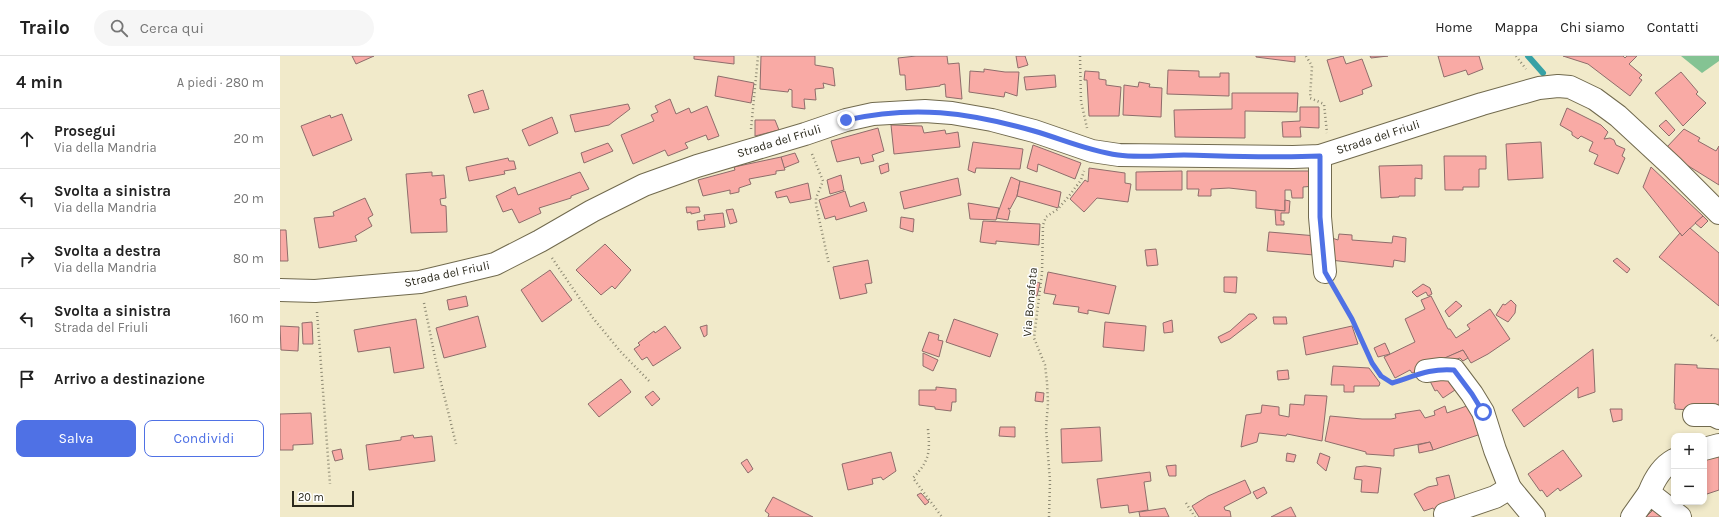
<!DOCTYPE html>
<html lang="it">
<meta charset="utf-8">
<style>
:root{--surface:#fff;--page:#f6f6f6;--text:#222;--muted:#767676;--line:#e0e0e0;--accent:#4f71e5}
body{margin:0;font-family:Karla,sans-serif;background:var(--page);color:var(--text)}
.controls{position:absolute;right:12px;bottom:12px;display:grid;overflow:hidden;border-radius:8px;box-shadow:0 2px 6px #0003}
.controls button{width:36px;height:36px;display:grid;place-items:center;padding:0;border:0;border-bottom:1px solid var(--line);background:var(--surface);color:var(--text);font:20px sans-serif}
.scale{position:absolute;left:12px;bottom:10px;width:62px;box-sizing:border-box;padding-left:4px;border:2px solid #2c2a1d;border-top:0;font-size:11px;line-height:14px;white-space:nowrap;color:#2c2a1d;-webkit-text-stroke:3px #fff;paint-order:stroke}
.stop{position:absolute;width:12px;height:12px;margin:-9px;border:3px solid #4f71e5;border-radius:50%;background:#fff}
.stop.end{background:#4f71e5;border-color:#fff;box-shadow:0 1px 4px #0008}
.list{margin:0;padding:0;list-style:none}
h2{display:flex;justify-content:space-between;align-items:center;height:52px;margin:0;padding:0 16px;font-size:17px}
h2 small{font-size:13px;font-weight:400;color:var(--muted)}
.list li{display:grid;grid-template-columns:26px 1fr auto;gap:12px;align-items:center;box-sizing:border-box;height:60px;padding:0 16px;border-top:1px solid var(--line)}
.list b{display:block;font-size:15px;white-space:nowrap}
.list p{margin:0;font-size:13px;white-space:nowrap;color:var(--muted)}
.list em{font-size:13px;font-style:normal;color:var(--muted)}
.actions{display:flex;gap:8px;padding:12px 16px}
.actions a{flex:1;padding:9px 0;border:1px solid var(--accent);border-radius:8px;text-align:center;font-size:14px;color:var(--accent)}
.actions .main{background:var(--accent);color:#fff}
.icon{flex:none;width:22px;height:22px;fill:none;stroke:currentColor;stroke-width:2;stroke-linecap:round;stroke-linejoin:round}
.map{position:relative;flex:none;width:1439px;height:461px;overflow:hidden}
header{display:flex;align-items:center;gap:24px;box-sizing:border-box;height:56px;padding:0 20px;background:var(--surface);border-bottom:1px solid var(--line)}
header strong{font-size:19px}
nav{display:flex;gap:22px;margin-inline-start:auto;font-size:14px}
.search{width:280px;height:36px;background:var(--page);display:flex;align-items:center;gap:10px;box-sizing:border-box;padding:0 14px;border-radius:22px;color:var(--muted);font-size:15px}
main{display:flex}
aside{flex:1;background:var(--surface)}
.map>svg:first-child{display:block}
.forest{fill:#84c393}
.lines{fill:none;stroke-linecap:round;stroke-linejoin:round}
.stream{stroke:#37a1a5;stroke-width:6}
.building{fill:#f9aaa5;stroke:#8e6d6b}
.street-casing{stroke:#716a4e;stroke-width:24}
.secondary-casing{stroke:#716a4e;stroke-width:24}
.path{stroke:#8c8872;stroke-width:2.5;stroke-dasharray:1 3;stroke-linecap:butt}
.street{stroke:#fff;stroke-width:22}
.secondary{stroke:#fff;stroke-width:22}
.route{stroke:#4f71e5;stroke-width:5}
.labels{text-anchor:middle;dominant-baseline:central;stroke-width:3;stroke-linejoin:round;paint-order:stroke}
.street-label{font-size:12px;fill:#2c2a1d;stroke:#fff}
</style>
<header>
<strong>Trailo</strong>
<div class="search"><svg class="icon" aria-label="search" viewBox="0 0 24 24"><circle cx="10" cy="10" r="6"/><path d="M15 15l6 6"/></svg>Cerca qui</div>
<nav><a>Home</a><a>Mappa</a><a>Chi siamo</a><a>Contatti</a></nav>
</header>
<main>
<aside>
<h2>4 min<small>A piedi · 280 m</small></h2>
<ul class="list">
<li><svg class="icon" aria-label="ahead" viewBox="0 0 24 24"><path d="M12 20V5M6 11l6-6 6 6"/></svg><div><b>Prosegui</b><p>Via della Mandria</p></div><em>20 m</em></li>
<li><svg class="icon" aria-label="left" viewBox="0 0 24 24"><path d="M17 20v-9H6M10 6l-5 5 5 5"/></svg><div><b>Svolta a sinistra</b><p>Via della Mandria</p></div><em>20 m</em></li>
<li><svg class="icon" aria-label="right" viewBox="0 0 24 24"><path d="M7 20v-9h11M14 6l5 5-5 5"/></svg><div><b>Svolta a destra</b><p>Via della Mandria</p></div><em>80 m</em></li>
<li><svg class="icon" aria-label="left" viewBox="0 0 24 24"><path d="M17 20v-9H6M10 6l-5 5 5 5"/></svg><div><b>Svolta a sinistra</b><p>Strada del Friuli</p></div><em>160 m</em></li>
<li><svg class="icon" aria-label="arrive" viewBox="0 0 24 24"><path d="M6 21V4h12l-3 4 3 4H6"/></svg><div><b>Arrivo a destinazione</b></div></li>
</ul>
<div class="actions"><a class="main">Salva</a><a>Condividi</a></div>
</aside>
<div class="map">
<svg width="1439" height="461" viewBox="0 0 1439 461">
<rect width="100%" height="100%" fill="#f1eaca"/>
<path class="forest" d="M1401,0H1439V5L1422,17Z"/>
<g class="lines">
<path class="stream" d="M1248,0L1263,17"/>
</g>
<g class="building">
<path d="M72,0H94L76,8Z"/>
<path d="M414,0H454V8L414,3Z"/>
<path d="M481,0H535V9L553,12L555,30L543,27L544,32L535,33L536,44L524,43L525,53L512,51V34L509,33L508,36L480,33Z"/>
<path d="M636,0H667L668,8L679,7L682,43L666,41L665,28L660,29V30L626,34L625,19H620L618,2Z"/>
<path d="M736,0H745L748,9L738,12Z"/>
<path d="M976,0H1015V6L976,1Z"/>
<path d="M1063,0L1066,8L1082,3L1092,30L1082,34L1083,38L1060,46L1047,4Z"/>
<path d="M1090,0H1108L1091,2Z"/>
<path d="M1158,0H1199L1203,13L1188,19L1186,14L1164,21Z"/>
<path d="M1283,0H1343L1345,2L1347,0H1357L1349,8L1362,19L1359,22L1362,24L1350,40L1308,8Z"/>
<path d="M704,13L725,16H739L737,40L725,36L724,41L689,36L690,15L704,16Z"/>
<path d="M888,14L919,15V21H940V17H949V40L887,38Z"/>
<path d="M805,15L819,16V23L826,24V29L841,31L839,60H809L807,24H804Z"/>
<path d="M1401,16L1418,36L1416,38L1426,47L1403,70L1375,37Z"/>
<path d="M775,19L776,31L746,34L744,21Z"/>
<path d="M438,20L474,27L471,47L435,40Z"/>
<path d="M859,26L870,28L869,31L882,32L881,61L843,59L844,29L858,31Z"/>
<path d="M203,34L209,53L194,57L188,39Z"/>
<path d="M952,37H1018L1017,56L965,55V82L895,81L894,54L952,53Z"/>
<path d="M390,43L396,58L409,52L411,57L427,50L439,80L428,84L426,79L405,87L408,92L388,100L385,94L353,108L341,79L374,65L371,59L378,56L375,50Z"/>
<path d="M348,48L350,53L329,69L295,76L290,59Z"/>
<path d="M1020,51H1039V72L1020,71L1021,81H1003L1002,66L1020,65Z"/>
<path d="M1287,52L1321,69L1328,76L1324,83L1330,82L1334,84L1336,89L1345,93L1342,100L1345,102L1338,118L1314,108L1318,99L1309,95L1313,86L1301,80L1298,83L1292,79V76L1280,69Z"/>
<path d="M62,58L72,84L33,100L21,70L50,59L51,62Z"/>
<path d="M272,61L278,77L249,90L242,74Z"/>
<path d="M475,64H495L499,74L475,80Z"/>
<path d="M1386,64L1395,74L1389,80L1379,70Z"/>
<path d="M611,69L642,70L644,77L665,74L666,78L678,76L680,91L614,98Z"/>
<path d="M598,72L604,95L592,99L594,105L581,108L579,101L557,106L551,85Z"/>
<path d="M1404,73L1420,82L1418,85L1436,95L1439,90V129L1402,106L1386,92Z"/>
<path d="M693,86L743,93L740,113L696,112L695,117L688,114Z"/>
<path d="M1261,86L1263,122L1228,124L1226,88Z"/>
<path d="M328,87L333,95L304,107L301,97Z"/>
<path d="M753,89L801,107L795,123L758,108L757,116L747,112Z"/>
<path d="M515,97L519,106L504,112L501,101Z"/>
<path d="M1164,100H1206V113H1199V131H1183V134H1165Z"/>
<path d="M501,101L505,114L496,115V118L469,123L471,128L459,132V136L450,138V134L423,140L418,124L455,114L454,111Z"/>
<path d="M228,102L229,105H234L236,113L224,115L225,118L189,125L186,111Z"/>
<path d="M608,107L609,115L601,118L599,110Z"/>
<path d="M1142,109V123L1135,122V140H1119V141L1101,142L1099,110Z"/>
<path d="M1371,111L1423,160L1402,180L1363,131Z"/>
<path d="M809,112L845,117V127L851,128L848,146L817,142L804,156L790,143L805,124L808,126Z"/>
<path d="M902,115V134H856V116Z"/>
<path d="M907,115H1034L1035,130L1023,131V142H1012L1011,134H1005V155L976,152V135L949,132L931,133V140H918L919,133H907Z"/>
<path d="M152,116V120L164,119L166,142L160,143L161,149L166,150L167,176L131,177L126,118Z"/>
<path d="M300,116L309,133L291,140V142L259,152L261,157L239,167L232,153L223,156L216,140L235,131L238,139Z"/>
<path d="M561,119L564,134L550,138L547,124Z"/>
<path d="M731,121L740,125L737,140L730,153L728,152L730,155L728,164L716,162Z"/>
<path d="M678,122L681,139L624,153L620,136Z"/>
<path d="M740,125L781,136L778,152L737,140Z"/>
<path d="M528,127L531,143L510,147L507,140L497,142L495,136Z"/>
<path d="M565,135L570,151L584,146L587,155L556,164L555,160L545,163L539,144Z"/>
<path d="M85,142L93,159L88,162L92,170L75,180L77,185L39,192L34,162L54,160L53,156Z"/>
<path d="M1005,144L1010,145L1009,157H1001V165H1004V169H996L995,154L1005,155Z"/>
<path d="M688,147L719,152L716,164L690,163Z"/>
<path d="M406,151H419L420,156L411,158V156L407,157Z"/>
<path d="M453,153L457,166L450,168L446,154Z"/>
<path d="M443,157L445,171L418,174L417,165L425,164L424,159Z"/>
<path d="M1423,160L1428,165L1421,172L1415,167Z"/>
<path d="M621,161L634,163L633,176L620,172Z"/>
<path d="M703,165L760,168L759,189L716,185V188L700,186Z"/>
<path d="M1410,172L1439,197V250L1379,201L1400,177L1402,180Z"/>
<path d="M0,174H6L8,205H0Z"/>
<path d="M989,176L1037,180L1034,199L987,195Z"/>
<path d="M1059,178L1072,179V184L1112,187L1113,180L1126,182L1125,206L1114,204L1113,211L1050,204L1052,182L1058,184Z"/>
<path d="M325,188L351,214L335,233L332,230L321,239L296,214Z"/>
<path d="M876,193L878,209L867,210L865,194Z"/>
<path d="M1337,202L1350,213L1347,217L1333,205Z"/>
<path d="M588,204L592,227L585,228L587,237L560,243L553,211Z"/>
<path d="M270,214L292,244L262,266L241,234Z"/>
<path d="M768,216L836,230L829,258L808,254V258L798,256L799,251L773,248L776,239L764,237Z"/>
<path d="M944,221H957L956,237L944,236Z"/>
<path d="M752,225L760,227L757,240L749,237Z"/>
<path d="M1143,228L1150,232L1152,238L1148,240L1146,236L1137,241L1132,236Z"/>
<path d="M186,240L188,250L169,254L167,244Z"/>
<path d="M1151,240L1168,273H1170L1176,282L1190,273L1187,269L1210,253L1230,283L1208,298L1191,307L1183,294L1132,317L1130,314L1115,322L1104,301L1135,286L1125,263L1145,253L1141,244Z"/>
<path d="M1231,244L1236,249L1235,257L1228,266L1216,259L1223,248L1225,249Z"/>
<path d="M1176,245L1182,250L1169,261L1165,255Z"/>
<path d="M969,258H974L977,262L950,283L941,287L938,281L950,275Z"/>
<path d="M198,260L206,291L164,302L156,272Z"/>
<path d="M993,261H1006L1007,268H994Z"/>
<path d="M136,263L144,312L114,317L110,291L78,296L74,274Z"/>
<path d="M674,263L718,278L710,301L666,286Z"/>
<path d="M892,264L893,276L884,277L883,267Z"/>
<path d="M32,266L33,288H23L22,267Z"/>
<path d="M825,266L866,270L864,295L823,291Z"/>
<path d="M427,269V279L424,281L420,271Z"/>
<path d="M0,270L19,271L18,295L1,294Z"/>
<path d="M385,270L401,292L373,310L367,301L362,304L354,293L360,289L358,287L374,275L375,277Z"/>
<path d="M1072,270L1078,288L1026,299L1023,281Z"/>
<path d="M649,276L659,279L658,284L663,285L659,301L642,295Z"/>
<path d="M1105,287L1110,298L1098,301L1094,292Z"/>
<path d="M1313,293L1315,336L1298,342V331L1244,371L1232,354Z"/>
<path d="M1183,294L1188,302L1183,305L1180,302L1155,310L1153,307Z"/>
<path d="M643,297L658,304L653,315L643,310Z"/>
<path d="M1395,308L1417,309V312L1439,313V353L1424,355L1395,353V348L1394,347Z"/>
<path d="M1053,310L1089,312L1100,327L1099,330H1074V336H1064V329H1051Z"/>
<path d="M1008,314L1009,323L998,324L997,315Z"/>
<path d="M1147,319L1173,322L1178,332L1163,342L1157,334L1155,335Z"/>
<path d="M341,323L351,336L319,361L308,348Z"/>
<path d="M656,331L676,333V346H672L671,355L655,353V351L639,349V334H656Z"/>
<path d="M373,335L380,343L372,350L365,341Z"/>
<path d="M756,336L764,337L763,346L755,345Z"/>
<path d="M1025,339L1047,340L1042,385L1007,378L1006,380L979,377L977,386L961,391L966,359L981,357L982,349L999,351V359L1009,361L1010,348L1024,349Z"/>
<path d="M1195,347L1207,376L1153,394L1150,386L1114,393V400L1086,398V396L1045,385L1050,360L1082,363H1111L1116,362L1115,358L1140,354L1145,362L1155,359L1154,355L1165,350L1167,357Z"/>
<path d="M1330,353H1342V364L1333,366Z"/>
<path d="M31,357L33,388L13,389V394H0V358Z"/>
<path d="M720,371H735V381L719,380Z"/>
<path d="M820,371L822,405L782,407L781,373Z"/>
<path d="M133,379L134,382L152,380L155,405L89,414L86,389L121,384V381Z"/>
<path d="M1150,386L1153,394L1139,397L1138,389Z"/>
<path d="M61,393L63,403L55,405L52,395Z"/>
<path d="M1283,394L1302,420L1280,435L1278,432L1267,441L1262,434L1260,435L1248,418Z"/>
<path d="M611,396L616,415L603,424L601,421L592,423L593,428L568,434L562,408Z"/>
<path d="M1439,396V434L1424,439V404L1437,400Z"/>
<path d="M1007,397L1016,399L1014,406L1006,405Z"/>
<path d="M1040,397L1050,401L1046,415L1037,407Z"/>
<path d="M467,403L473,413L468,417L461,407Z"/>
<path d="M896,409V420H889L886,410Z"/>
<path d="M1085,410L1101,412L1098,437L1081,436L1082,424L1074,423L1076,411Z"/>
<path d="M870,416L871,425L864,426L868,454L849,457L848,449L821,452L817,423Z"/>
<path d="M1169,419L1177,450L1155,455L1153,452L1144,455L1134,438L1148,431L1158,429L1156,422Z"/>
<path d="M965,424L971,437L944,451L945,454L950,455L951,461H919L912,450L928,440Z"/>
<path d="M984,431L987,437L977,443L973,436Z"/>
<path d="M641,437L649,446L645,449L637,439Z"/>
<path d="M493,441L533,461H488L489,458L485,455Z"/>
<path d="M1011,451L1016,461H991Z"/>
<path d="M885,452L889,461H860L859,456Z"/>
<path d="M1373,454L1385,461H1366Z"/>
</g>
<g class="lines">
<defs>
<g id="street">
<path d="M1040,100V161L1045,216"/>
<path d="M1146,315L1161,313L1174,314L1192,338L1203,356L1215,394L1230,432L1254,461"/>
<path d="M1414,359H1433L1439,362"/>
<path d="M1424,393L1439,389"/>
<path d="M1369,437C1374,424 1381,411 1394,404"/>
<path d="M1165,458L1215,441L1230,432"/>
<path d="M1352,461L1369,437L1400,461"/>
</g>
<path id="secondary" d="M0,234L35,235L140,226L215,208L260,185L312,155L364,129L417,110L525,78L566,64L593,58L645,55L672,57L712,64L754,75L812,95L839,99L1013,101L1040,100L1202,48L1259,32L1278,30L1290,31L1315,43L1338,60L1392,110L1439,157"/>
</defs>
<use href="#street" class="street-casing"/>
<use href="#secondary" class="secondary-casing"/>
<g class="path">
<path d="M800,0L801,45L807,72"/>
<path d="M1026,0L1032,10L1030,42L1044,48L1047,77"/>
<path d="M1236,0L1246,13"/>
<path d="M471,73L478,0"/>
<path d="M532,98L543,125L536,142V149L549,208"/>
<path d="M272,202L313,262L340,295L370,326"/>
<path d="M1055,233L1072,263L1092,307L1101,320L1112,327L1127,322"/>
<path d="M144,247L156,306L176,388"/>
<path d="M37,256L50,428"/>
<path d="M1431,279L1439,286"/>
<path d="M648,373C650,396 650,404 633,422L662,461"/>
<path d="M906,447L915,461"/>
<path d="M769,461L770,425L766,372L768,347L767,326L765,309L754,282L762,217L763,169L766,161L778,153L789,140L801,124L804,115"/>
</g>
<use href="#street" class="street"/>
<use href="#secondary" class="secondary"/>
</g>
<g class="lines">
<path class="route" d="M566,64C634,49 687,56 754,75C782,83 808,95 838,99C859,102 883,99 904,99C950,100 995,102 1040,100V161L1045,216L1072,263L1092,307L1101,320L1112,327C1135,320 1150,312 1174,314L1192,338L1203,356"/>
</g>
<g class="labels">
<g class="street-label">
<text transform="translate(1098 81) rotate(-18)">Strada del Friuli</text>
<text transform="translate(499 85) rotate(-17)">Strada del Friuli</text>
<text transform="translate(167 218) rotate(-12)">Strada del Friuli</text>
<text transform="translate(750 246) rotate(-85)">Via Bonafata</text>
</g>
</g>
</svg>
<div class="controls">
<button>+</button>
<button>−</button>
</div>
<div class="scale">20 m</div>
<div class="stop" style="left:1203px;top:356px"></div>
<div class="stop end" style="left:566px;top:64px"></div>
</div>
</main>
